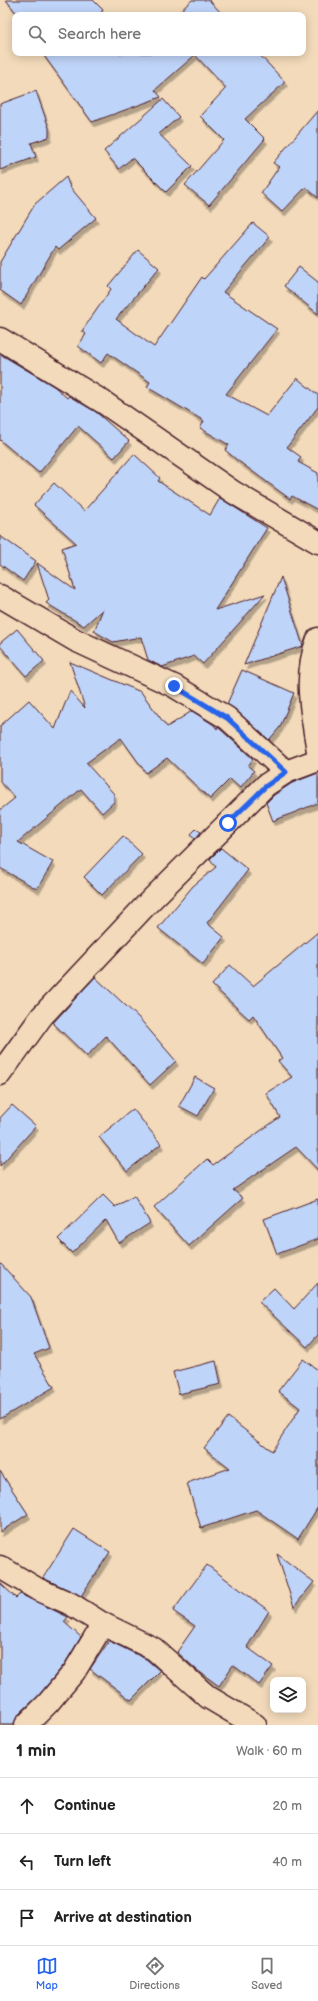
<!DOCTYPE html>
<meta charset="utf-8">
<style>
:root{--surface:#fff;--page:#f2f2f2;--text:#222;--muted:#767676;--line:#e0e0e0;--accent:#2563eb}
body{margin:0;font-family:"Balsamiq Sans",sans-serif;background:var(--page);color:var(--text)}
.controls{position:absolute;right:12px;bottom:12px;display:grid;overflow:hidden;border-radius:8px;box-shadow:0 2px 10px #0003}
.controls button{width:36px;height:36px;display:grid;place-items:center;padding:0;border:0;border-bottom:1px solid var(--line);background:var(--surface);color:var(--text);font:20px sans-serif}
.stop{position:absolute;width:12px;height:12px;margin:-9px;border:3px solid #2563eb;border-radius:50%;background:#fff}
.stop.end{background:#2563eb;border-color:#fff;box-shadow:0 1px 4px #0008}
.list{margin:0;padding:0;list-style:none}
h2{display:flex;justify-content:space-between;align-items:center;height:52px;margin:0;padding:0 16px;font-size:17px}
h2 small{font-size:13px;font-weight:400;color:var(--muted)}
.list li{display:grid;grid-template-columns:26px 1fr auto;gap:12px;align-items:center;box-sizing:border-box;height:56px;padding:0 16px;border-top:1px solid var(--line)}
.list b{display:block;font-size:15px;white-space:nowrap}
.list em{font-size:13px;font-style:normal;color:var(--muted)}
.icon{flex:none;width:22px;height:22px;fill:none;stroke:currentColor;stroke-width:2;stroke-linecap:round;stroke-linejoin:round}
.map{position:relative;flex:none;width:318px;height:1725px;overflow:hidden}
.search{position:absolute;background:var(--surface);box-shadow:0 2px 10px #0003;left:12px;right:12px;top:12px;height:44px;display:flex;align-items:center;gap:10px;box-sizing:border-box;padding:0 14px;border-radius:8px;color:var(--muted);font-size:15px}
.sheet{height:220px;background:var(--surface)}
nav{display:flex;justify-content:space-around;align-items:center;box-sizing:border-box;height:56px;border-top:1px solid var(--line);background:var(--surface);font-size:11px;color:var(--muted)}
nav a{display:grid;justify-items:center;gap:2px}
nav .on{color:var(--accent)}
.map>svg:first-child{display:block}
.building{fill:#bfd4f9;stroke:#4a1f2b;filter:url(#shadow)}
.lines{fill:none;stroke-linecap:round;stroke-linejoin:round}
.minor-casing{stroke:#4a1f2b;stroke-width:25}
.minor{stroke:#f2daba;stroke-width:22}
.route{stroke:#2563eb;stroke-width:5}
</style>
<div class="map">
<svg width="318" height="1725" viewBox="0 0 318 1725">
<defs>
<filter id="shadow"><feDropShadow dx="2.5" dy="4.5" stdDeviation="0" flood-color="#0004"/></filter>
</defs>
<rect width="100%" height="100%" fill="#f2daba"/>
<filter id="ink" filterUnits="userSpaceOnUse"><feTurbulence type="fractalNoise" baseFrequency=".025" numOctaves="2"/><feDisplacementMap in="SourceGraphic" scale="8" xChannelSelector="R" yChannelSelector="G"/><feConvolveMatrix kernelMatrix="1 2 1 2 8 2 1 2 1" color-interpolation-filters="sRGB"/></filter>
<g filter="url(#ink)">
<g class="building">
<path d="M6,0H93L103,10L99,15H18Z"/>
<path d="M192,0H209L223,15H176Z"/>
<path d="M42,53H258L285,82L245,119L265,139L209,205L185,185L224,140L200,116L226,88L195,55L155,90L161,97L92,122Z"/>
<path d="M36,91L49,128V137L31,143L36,157L0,170V104Z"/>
<path d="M163,99L179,117L159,134L192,166L166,192L132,158L119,169L104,151Z"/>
<path d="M318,110V198L306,187L282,212L261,193L279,167L273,163Z"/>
<path d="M66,177L70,187L96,218L58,250L55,247L21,305L0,290V262L35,204Z"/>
<path d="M253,223L270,237L223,292L277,329L226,394L267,416L297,378L318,395V407L287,447L301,457L298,462L318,473V510L292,496L290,499L237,460L225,450L229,445L200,428L204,421L147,387L150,382L108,353L101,363L78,346L86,334L82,331L111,289L108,286L138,250L159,268L116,319L154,347L202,277L204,279Z"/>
<path d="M299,267L318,282V314L284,286Z"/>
<path d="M0,354L55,387L67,398L69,396L96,412L129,441L114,458L78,426L39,473L0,440Z"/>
<path d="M134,454L160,478L158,481L210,515L220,498L267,528L215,610L265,594L203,664L194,656L162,667L148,660L141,637L113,642L94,631L103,609L84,626L46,603L49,600L37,563L75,590L62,548L76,543L34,505L54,483L84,511Z"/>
<path d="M0,536L36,561L23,581L0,564Z"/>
<path d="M281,577L303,646L244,665Z"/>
<path d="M17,629L44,661L26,676L0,646V643Z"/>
<path d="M70,662L141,692L167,727L192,711L214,725L217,729V727L219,728L253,759L248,766L254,771L240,788L230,779L210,799L167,758L146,773L121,738L86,763L114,794V802L102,813L81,789L18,842L53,862L37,889L0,868V810L15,798L0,781V726L29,700L55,729L70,691L85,708Z"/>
<path d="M242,670L294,693L280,727L269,740L227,704Z"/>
<path d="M318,773V803L273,821L266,803L274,795L292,783Z"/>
<path d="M196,829L201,832L195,839L191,834Z"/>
<path d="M123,836L142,854L102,895L84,877Z"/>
<path d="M221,848L248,870L207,923L224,937L203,964L158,928L193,886L216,867L210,859Z"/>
<path d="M318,932V1170L296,1147L233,1190L243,1198L189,1246L154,1207L207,1159L213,1165L280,1117L266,1093L292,1077L278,1061L282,1058L253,1015L249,1019L212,985L230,965L253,986Z"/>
<path d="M95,977L139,1018L176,1061L150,1085L106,1036L87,1056L53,1023Z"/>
<path d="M195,1077L214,1088L198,1116L179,1106Z"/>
<path d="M12,1105L36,1126L0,1166V1118Z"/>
<path d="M133,1109L161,1144L127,1171L99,1137Z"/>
<path d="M103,1195L115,1207L134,1196L150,1223L119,1243L106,1220L72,1253L58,1239Z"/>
<path d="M318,1199V1239L277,1254L264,1219Z"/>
<path d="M0,1263L31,1297L49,1348L34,1354L54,1387L0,1419Z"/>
<path d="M318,1283V1335L307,1347L259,1302L274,1288L294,1309Z"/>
<path d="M303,1359L318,1370V1507L298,1539L256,1510L201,1528L187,1483L230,1468L204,1448L228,1417L272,1451L300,1408L278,1391Z"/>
<path d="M216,1361L221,1384L179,1394L173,1372Z"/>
<path d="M0,1471L28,1514L0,1532Z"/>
<path d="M74,1529L110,1552L81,1596L43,1578Z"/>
<path d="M277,1554L314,1582L294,1607Z"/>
<path d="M207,1565L269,1611L247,1647L273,1666L259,1685L233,1665L219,1686L197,1670L177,1652L195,1626L173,1611Z"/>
<path d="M0,1583L16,1598L20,1594L68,1617L64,1622L81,1637L64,1665L39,1695L17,1716L14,1725H0Z"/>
<path d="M109,1641L146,1659L160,1671L131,1700L90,1669Z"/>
</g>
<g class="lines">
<defs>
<g id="minor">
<path d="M0,339L103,402L233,492L318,542"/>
<path d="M0,596L75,640L174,686L227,718L286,772"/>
<path d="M318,639C303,677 312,713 318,751"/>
<path d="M0,1074L42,1016L146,905L266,785L286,772L318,760"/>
<path d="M0,1567L37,1589L71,1604L103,1624L154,1649L208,1697L255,1725"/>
<path d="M26,1725L48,1703L74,1672L103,1624"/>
</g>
</defs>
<use href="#minor" class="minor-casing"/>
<use href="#minor" class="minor"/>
</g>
</g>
<g class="lines" filter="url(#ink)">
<path class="route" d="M174,686L227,718L286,772L266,786L228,823"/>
</g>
</svg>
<div class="controls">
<button><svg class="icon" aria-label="layers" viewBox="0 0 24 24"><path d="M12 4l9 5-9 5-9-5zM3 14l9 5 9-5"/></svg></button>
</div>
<div class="stop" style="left:228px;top:823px"></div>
<div class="stop end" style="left:174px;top:686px"></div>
<div class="search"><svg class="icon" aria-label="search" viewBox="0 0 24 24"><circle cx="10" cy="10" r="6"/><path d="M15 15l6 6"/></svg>Search here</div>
</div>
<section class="sheet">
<h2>1 min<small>Walk · 60 m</small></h2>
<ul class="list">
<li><svg class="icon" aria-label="ahead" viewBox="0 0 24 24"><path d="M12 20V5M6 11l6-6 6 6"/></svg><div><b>Continue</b></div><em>20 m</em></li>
<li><svg class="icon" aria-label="left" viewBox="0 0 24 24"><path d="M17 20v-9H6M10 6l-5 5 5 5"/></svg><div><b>Turn left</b></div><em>40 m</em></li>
<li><svg class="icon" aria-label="arrive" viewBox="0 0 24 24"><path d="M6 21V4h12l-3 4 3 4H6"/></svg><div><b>Arrive at destination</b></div></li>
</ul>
</section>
<nav>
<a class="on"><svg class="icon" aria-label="map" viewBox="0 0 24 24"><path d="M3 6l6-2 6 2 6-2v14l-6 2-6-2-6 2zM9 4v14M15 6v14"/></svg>Map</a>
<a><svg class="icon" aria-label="directions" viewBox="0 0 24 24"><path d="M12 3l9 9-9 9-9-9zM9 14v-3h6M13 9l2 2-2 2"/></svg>Directions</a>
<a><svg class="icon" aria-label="saved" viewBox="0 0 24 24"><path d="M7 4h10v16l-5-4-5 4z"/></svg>Saved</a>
</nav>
